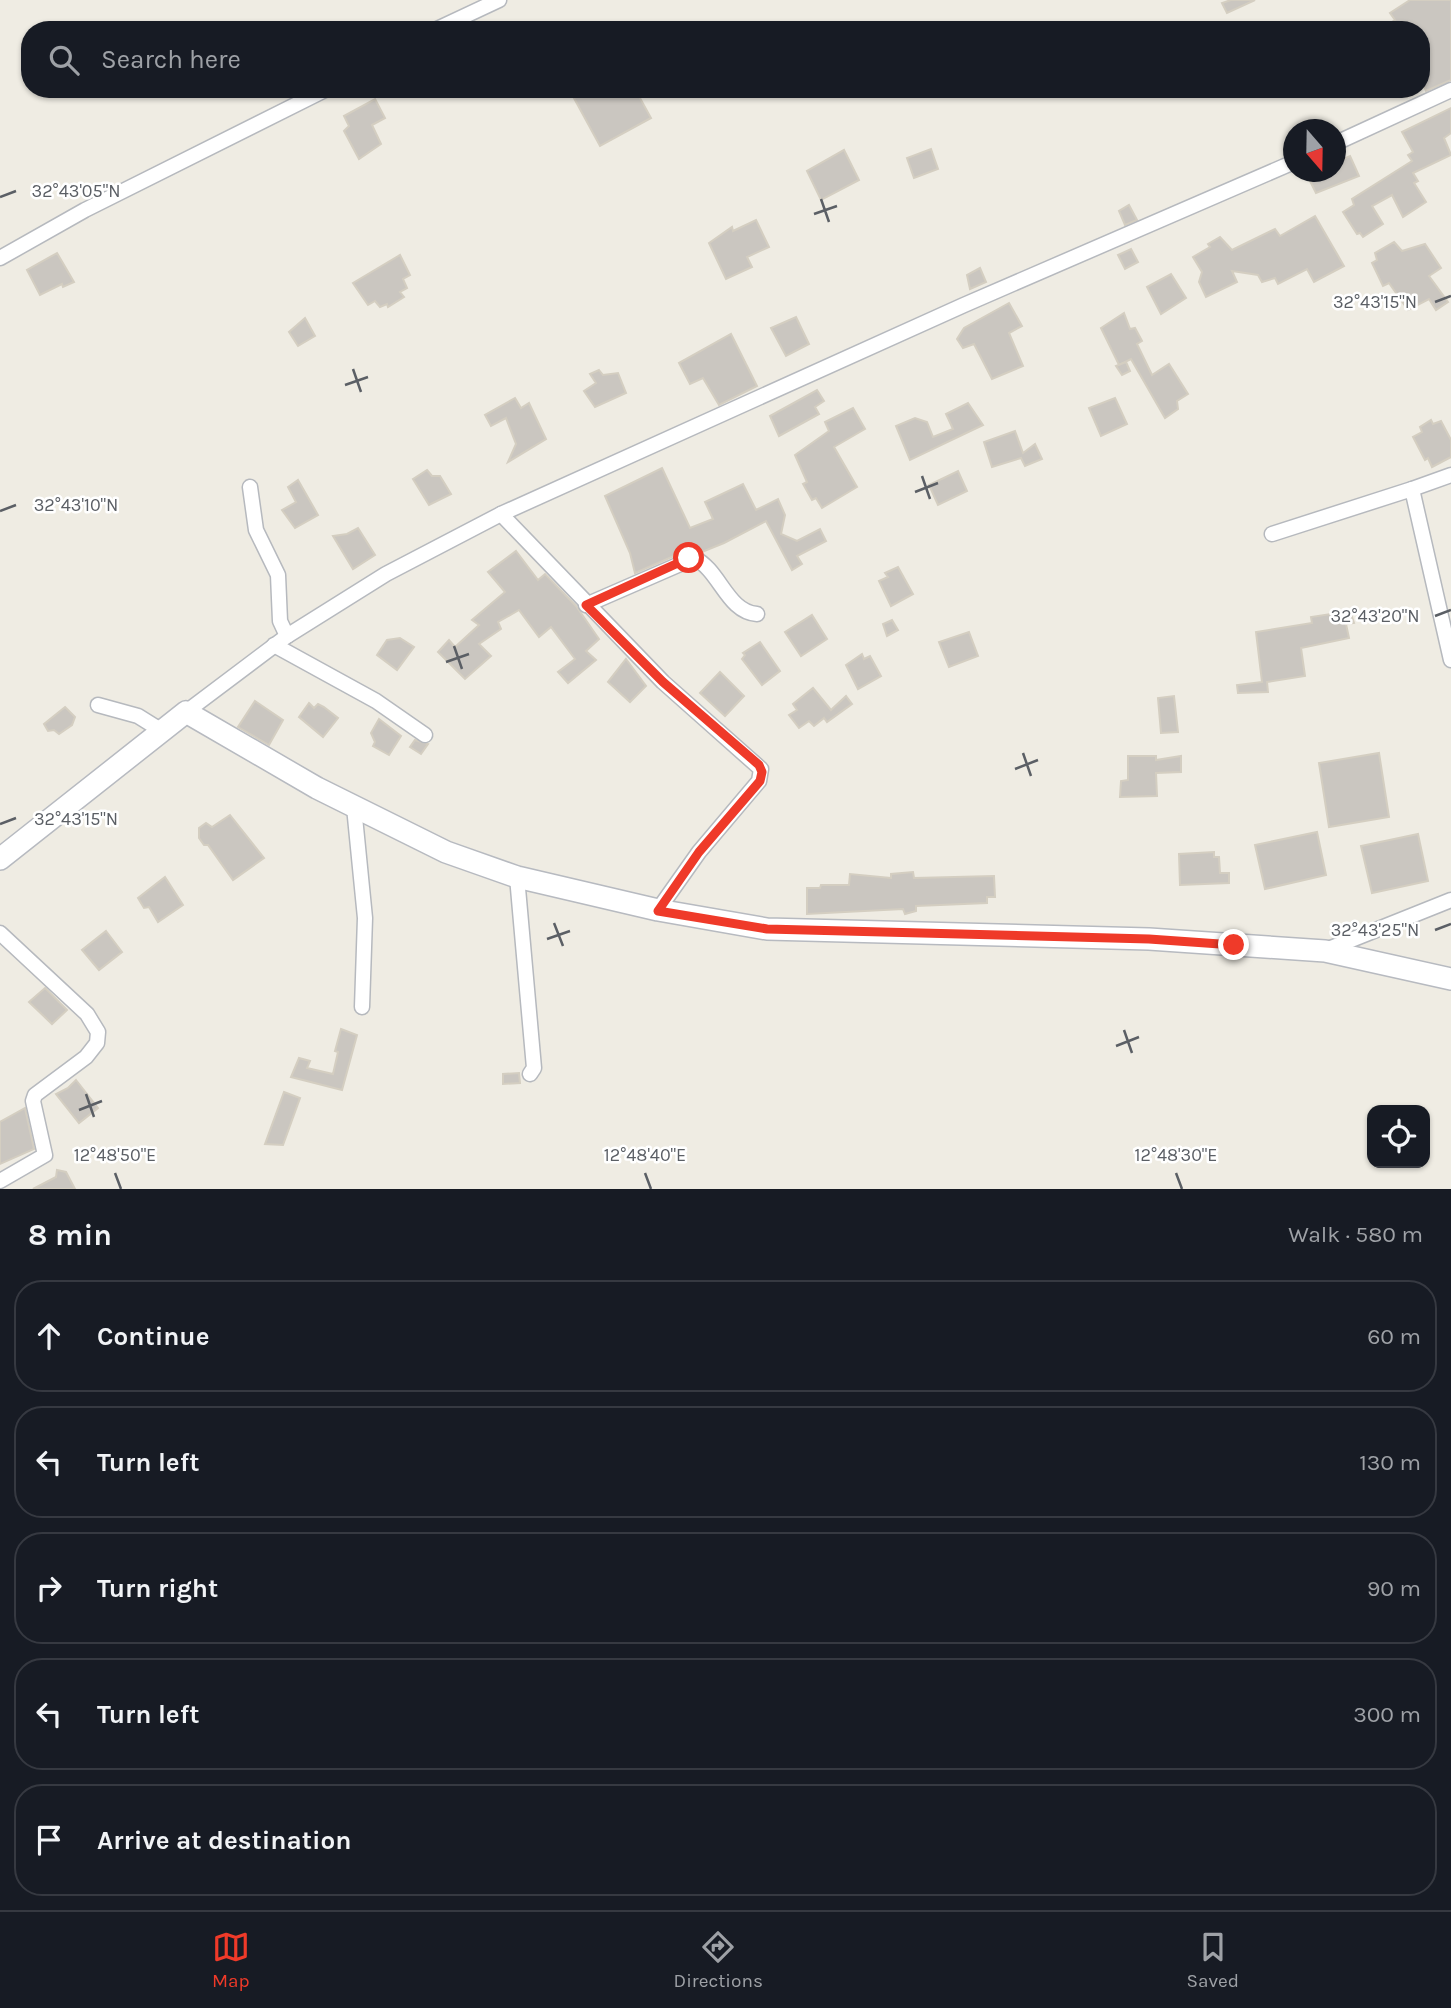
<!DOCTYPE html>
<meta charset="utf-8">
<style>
:root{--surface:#171b24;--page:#242831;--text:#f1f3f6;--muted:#9ea1a6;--line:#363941;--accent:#ef3a29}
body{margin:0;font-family:Karla,sans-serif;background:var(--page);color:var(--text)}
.controls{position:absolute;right:21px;bottom:21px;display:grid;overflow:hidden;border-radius:14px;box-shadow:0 2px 5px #0004}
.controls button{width:63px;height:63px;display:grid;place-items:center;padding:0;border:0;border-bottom:2px solid var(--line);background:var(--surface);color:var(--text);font:35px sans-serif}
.compass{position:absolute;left:1283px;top:119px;width:63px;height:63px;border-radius:50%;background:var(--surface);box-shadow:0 2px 5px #0004;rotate:160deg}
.stop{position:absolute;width:21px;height:21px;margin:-16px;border:5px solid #ef3a29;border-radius:50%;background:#fff}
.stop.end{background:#ef3a29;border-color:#fff;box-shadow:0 2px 7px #0008}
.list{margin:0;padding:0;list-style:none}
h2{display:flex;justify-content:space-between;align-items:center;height:91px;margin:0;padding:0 28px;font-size:30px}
h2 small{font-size:23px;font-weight:400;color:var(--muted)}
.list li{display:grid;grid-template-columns:46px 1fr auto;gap:21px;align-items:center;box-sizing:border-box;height:112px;margin:0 14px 14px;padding:0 14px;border:2px solid var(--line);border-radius:28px}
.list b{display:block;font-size:26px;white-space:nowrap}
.list em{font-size:23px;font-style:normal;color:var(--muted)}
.icon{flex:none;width:38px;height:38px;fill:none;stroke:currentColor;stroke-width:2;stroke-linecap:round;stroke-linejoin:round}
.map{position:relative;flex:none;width:1451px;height:1189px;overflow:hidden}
.search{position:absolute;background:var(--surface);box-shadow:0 2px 5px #0004;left:21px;right:21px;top:21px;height:77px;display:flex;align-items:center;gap:18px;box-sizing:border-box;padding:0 24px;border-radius:28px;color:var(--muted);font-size:26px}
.sheet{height:721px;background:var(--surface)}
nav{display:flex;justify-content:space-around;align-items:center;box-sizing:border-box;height:98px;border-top:2px solid var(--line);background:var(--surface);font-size:19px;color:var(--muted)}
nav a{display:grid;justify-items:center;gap:4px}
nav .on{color:var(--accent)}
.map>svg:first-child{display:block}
.building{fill:#cac6c0;stroke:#d4cec1;stroke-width:2}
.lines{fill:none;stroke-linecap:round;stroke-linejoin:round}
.minor-casing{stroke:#b6b9be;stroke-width:17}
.secondary-casing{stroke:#b7bac0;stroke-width:24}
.minor{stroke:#fff;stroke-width:14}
.secondary{stroke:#fff;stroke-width:21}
.route{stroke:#ef3a29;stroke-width:9}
.ticks{fill:none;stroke:#5b5f65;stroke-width:2.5}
.ticks-label{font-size:18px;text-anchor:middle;fill:#5b5f65;stroke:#fff;stroke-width:5;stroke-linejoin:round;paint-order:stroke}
</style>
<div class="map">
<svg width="1451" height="1189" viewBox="0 0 1451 1189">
<rect width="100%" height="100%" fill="#efece3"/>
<g class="building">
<path d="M1231,0H1255L1227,13L1222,3Z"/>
<path d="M1410,0H1451V80L1426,91L1421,80V30H1378L1395,20L1390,13Z"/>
<path d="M569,89H635L651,118L600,146Z"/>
<path d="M375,99L385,118L372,125L381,144L359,159L344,131L349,126L344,116Z"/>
<path d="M1451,108V133L1444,138L1451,155L1413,173L1418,181L1414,183L1426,202L1403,217L1392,195L1372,206L1383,224L1363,237L1360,233L1357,234L1343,212L1354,205L1352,199L1412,161L1408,155L1413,152L1402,132Z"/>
<path d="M931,149L938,169L914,178L907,158Z"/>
<path d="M844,150L859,180L821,200L807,171Z"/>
<path d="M1350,156L1359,176L1316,193L1307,175L1316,172H1335V163Z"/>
<path d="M1129,205L1137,220L1125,225L1119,211Z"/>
<path d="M1315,216L1344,266L1314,282L1307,269L1278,284L1275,278L1262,282L1258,275L1232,271L1237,282L1206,297L1199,282L1202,272L1193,257L1210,247L1208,244L1220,237L1232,250L1275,229L1280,236Z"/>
<path d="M756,220L769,247L747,257L752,267L726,279L709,243L732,227L733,231Z"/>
<path d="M1394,242L1402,251L1425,244L1441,268L1429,276L1448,302L1436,310L1429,299L1408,310L1389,283L1383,286L1372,263L1377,260L1375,253Z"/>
<path d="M1131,249L1138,262L1125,269L1118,255Z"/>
<path d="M57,253L74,282L63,287L62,284L40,295L27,270Z"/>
<path d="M400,255L410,275L403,279L407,288L400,292L404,297L388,307L387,304L380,307L375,301L368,305L353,283Z"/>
<path d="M980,268L986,282L970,289L967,275Z"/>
<path d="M1171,274L1186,298L1161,314L1147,287Z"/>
<path d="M1009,303L1022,326L1009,333L1023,366L992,379L974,344L963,348L957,339L964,328Z"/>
<path d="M1124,313L1130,329L1135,328L1142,341L1137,344L1152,375L1169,364L1188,394L1177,401L1178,409L1165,418L1131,359L1119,365L1101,328Z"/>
<path d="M796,317L809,344L786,356L771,328Z"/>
<path d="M305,318L315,336L298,346L289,332Z"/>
<path d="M731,334L757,386L719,405L703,378L690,384L679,363Z"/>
<path d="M1126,362L1130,371L1122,375L1116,366Z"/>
<path d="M599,370L603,375L618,373L626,393L595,407L584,391L596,383L590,374Z"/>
<path d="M817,390L824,401L815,407L819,414L779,436L770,416Z"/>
<path d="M515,398L521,408L529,403L546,439L508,462L516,444L506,418L491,426L485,415Z"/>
<path d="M1115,398L1127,424L1101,436L1089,408Z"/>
<path d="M968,403L983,425L910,460L896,426L915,418L927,422L933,437L953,429L946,414Z"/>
<path d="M853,408L865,429L834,447L857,487L822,508L816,498L812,500L803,484L807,482L795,455L829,431L825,422Z"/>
<path d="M1431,420L1433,424L1441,421L1451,440V457L1432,467L1428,458L1425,460L1413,437L1422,432L1420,427Z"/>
<path d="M1015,431L1023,453L1035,444L1042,459L1025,466L1021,458L992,467L984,442Z"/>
<path d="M662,468L690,528L713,519L705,502L743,484L756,510L778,499L785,515L781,534L797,541L820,529L826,541L797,556L802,564L792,570L766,521L724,543L702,552L690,549L635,573L630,553L605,496Z"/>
<path d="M427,470L432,476H440L451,494L429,505L413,479Z"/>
<path d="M958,471L967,491L938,505L929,485Z"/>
<path d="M298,480L318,515L295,528L282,510L296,502L288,487Z"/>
<path d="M358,528L375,555L353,569L333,536L347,534Z"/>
<path d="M516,551L538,580L545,574L576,606L599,639L586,651L596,660L568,683L558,672L575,659L551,627L539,637L519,610L498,622L501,629L479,644L491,656L465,679L438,652L449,640L455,647L479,625L472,620L505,592L488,572Z"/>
<path d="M898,567L913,594L891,606L879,581L888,577L885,573Z"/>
<path d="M1350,611L1354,623L1346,624L1349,638L1301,648L1305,676L1267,682L1268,692L1238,693L1237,685L1262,682L1256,632L1312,623L1311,617Z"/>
<path d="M812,615L827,639L801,656L785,632Z"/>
<path d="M892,620L898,630L887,636L883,624Z"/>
<path d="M969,632L978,656L949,667L939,642Z"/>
<path d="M400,638L414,647L397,670L377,655L387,640Z"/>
<path d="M760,642L780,671L762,685L742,659L745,655L743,653Z"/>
<path d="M862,654L864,659L870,656L881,676L858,689L846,665Z"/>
<path d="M626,659L646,686L630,702L608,682Z"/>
<path d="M720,672L744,696L725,716L700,693Z"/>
<path d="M813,688L831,710L846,696L852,704L827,722L824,718L814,726L809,721L799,728L789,715L797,710L793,704Z"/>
<path d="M1174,696L1178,732L1161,733L1158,698Z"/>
<path d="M255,701L283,720L269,745L238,727Z"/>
<path d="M309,703L314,708L318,704L324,707L338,718L323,737L299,717Z"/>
<path d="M65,707L75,717L72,725L59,734L54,730L48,731L44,724Z"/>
<path d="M379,719L401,736L389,755L373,746L375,742L371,733Z"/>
<path d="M415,740L428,744L421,754L410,747Z"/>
<path d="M1379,753L1389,817L1329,827L1319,763Z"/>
<path d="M1128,756H1156V760L1181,756V772L1156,773L1157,796L1120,797L1121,781L1128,780Z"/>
<path d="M230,815L264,858L233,880L208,845H204L199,838V828L206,823L212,827Z"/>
<path d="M1317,832L1326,875L1265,889L1255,845Z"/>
<path d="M1418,834L1428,881L1372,893L1361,846Z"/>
<path d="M1214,852V857H1219L1220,873H1229V883L1180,885L1179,854Z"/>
<path d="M913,872L914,878L994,876L995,897H987V903L916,906V911L905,914L903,909L807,914V888H820L821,885H849L850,874L891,878V874Z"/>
<path d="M165,877L183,905L158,922L149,907L144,908L138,898Z"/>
<path d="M106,931L122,952L99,970L82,950Z"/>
<path d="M45,988L67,1010L52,1024L29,1002Z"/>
<path d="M341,1029L357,1035L342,1090L291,1077L299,1058L310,1061L307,1068L333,1074L338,1052L335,1051Z"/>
<path d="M519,1073L520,1083L503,1084V1074Z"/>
<path d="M76,1080L98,1108L79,1123L56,1094L68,1088Z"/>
<path d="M284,1092L300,1098L283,1145L265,1144Z"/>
<path d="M25,1108L34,1149L0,1164V1122Z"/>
<path d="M57,1170L66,1172L75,1189H33L56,1177Z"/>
</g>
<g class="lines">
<defs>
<g id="minor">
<path d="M435,30L499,0"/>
<path d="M1336,143L1451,90"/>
<path d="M0,258L85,210L327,89"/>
<path d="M250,487L256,530L278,575L280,621L287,636"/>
<path d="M1412,489L1451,475"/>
<path d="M501,514L663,682L761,769L759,781L699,852L658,910"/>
<path d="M1272,534L1412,489L1451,660"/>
<path d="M586,605L694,558C720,570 727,612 757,614"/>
<path d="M274,645L376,701L425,735"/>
<path d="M98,705L138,716L162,731"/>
<path d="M186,712L287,636L386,574L501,514L964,305L1294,162"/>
<path d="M354,807L365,918L362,1007"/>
<path d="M517,877L534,1068L530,1074"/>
<path d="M0,933L87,1014L98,1032L97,1043L86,1057L35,1095L33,1101L45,1155L0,1181"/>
<path d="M1326,950L1451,900"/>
</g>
<path id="secondary" d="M0,859L186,712L317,788L446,852L517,877L658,910L767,929L1149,939L1325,951L1451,979"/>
</defs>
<use href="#minor" class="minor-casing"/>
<use href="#secondary" class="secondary-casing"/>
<use href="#minor" class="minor"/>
<use href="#secondary" class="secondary"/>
</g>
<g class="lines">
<path class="route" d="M689,558L586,605L663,682L759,765L762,772L760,781L699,852L658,911L767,929L1149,939L1234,945"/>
</g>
<path class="ticks" d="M0,197L16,191M821,199L829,222M814,214L837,206M1435,302L1451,296M353,369L361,392M345,385L368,377M922,476L930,499M915,492L938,483M0,511L16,505M1435,616L1451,610M454,646L462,669M446,662L469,654M1023,753L1031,776M1015,769L1038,760M0,824L16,818M554,923L563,946M1435,930L1451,924M547,939L570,931M1124,1030L1132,1053M1116,1046L1139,1037M86,1094L94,1117M79,1110L102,1101M115,1173L121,1189M645,1173L651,1189M1176,1173L1182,1189"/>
<g class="ticks-label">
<text x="76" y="197">32°43'05"N</text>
<text x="1375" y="308">32°43'15"N</text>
<text x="76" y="511">32°43'10"N</text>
<text x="1375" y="622">32°43'20"N</text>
<text x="76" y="825">32°43'15"N</text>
<text x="1375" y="936">32°43'25"N</text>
<text x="115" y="1161">12°48'50"E</text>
<text x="645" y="1161">12°48'40"E</text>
<text x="1176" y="1161">12°48'30"E</text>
</g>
</svg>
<div class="controls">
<button><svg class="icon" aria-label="locate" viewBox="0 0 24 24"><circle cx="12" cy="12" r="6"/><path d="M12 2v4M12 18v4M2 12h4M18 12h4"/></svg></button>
</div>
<svg class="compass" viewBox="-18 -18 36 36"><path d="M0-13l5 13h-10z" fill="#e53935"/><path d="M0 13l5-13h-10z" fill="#9ea1a6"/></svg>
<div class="stop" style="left:689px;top:558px"></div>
<div class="stop end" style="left:1234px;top:945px"></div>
<div class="search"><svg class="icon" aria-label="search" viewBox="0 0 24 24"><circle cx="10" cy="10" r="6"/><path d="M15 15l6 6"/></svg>Search here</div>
</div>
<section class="sheet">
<h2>8 min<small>Walk · 580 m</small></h2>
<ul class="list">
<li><svg class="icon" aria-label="ahead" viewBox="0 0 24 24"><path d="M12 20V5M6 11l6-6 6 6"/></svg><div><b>Continue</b></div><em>60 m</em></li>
<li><svg class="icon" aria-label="left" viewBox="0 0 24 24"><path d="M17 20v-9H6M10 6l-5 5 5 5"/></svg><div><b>Turn left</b></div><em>130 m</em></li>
<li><svg class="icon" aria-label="right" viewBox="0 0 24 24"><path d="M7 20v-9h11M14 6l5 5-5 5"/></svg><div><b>Turn right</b></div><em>90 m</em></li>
<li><svg class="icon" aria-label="left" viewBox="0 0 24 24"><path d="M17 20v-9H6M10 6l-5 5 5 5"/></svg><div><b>Turn left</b></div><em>300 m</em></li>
<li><svg class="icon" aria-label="arrive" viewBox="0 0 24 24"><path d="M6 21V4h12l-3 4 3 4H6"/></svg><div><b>Arrive at destination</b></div></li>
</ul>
</section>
<nav>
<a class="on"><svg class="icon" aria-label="map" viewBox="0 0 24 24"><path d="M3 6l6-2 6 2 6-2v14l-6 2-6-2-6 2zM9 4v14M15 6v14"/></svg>Map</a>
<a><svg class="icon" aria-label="directions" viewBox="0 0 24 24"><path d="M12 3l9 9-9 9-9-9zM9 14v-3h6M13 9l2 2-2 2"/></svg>Directions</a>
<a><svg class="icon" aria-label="saved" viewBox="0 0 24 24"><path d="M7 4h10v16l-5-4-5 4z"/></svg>Saved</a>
</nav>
